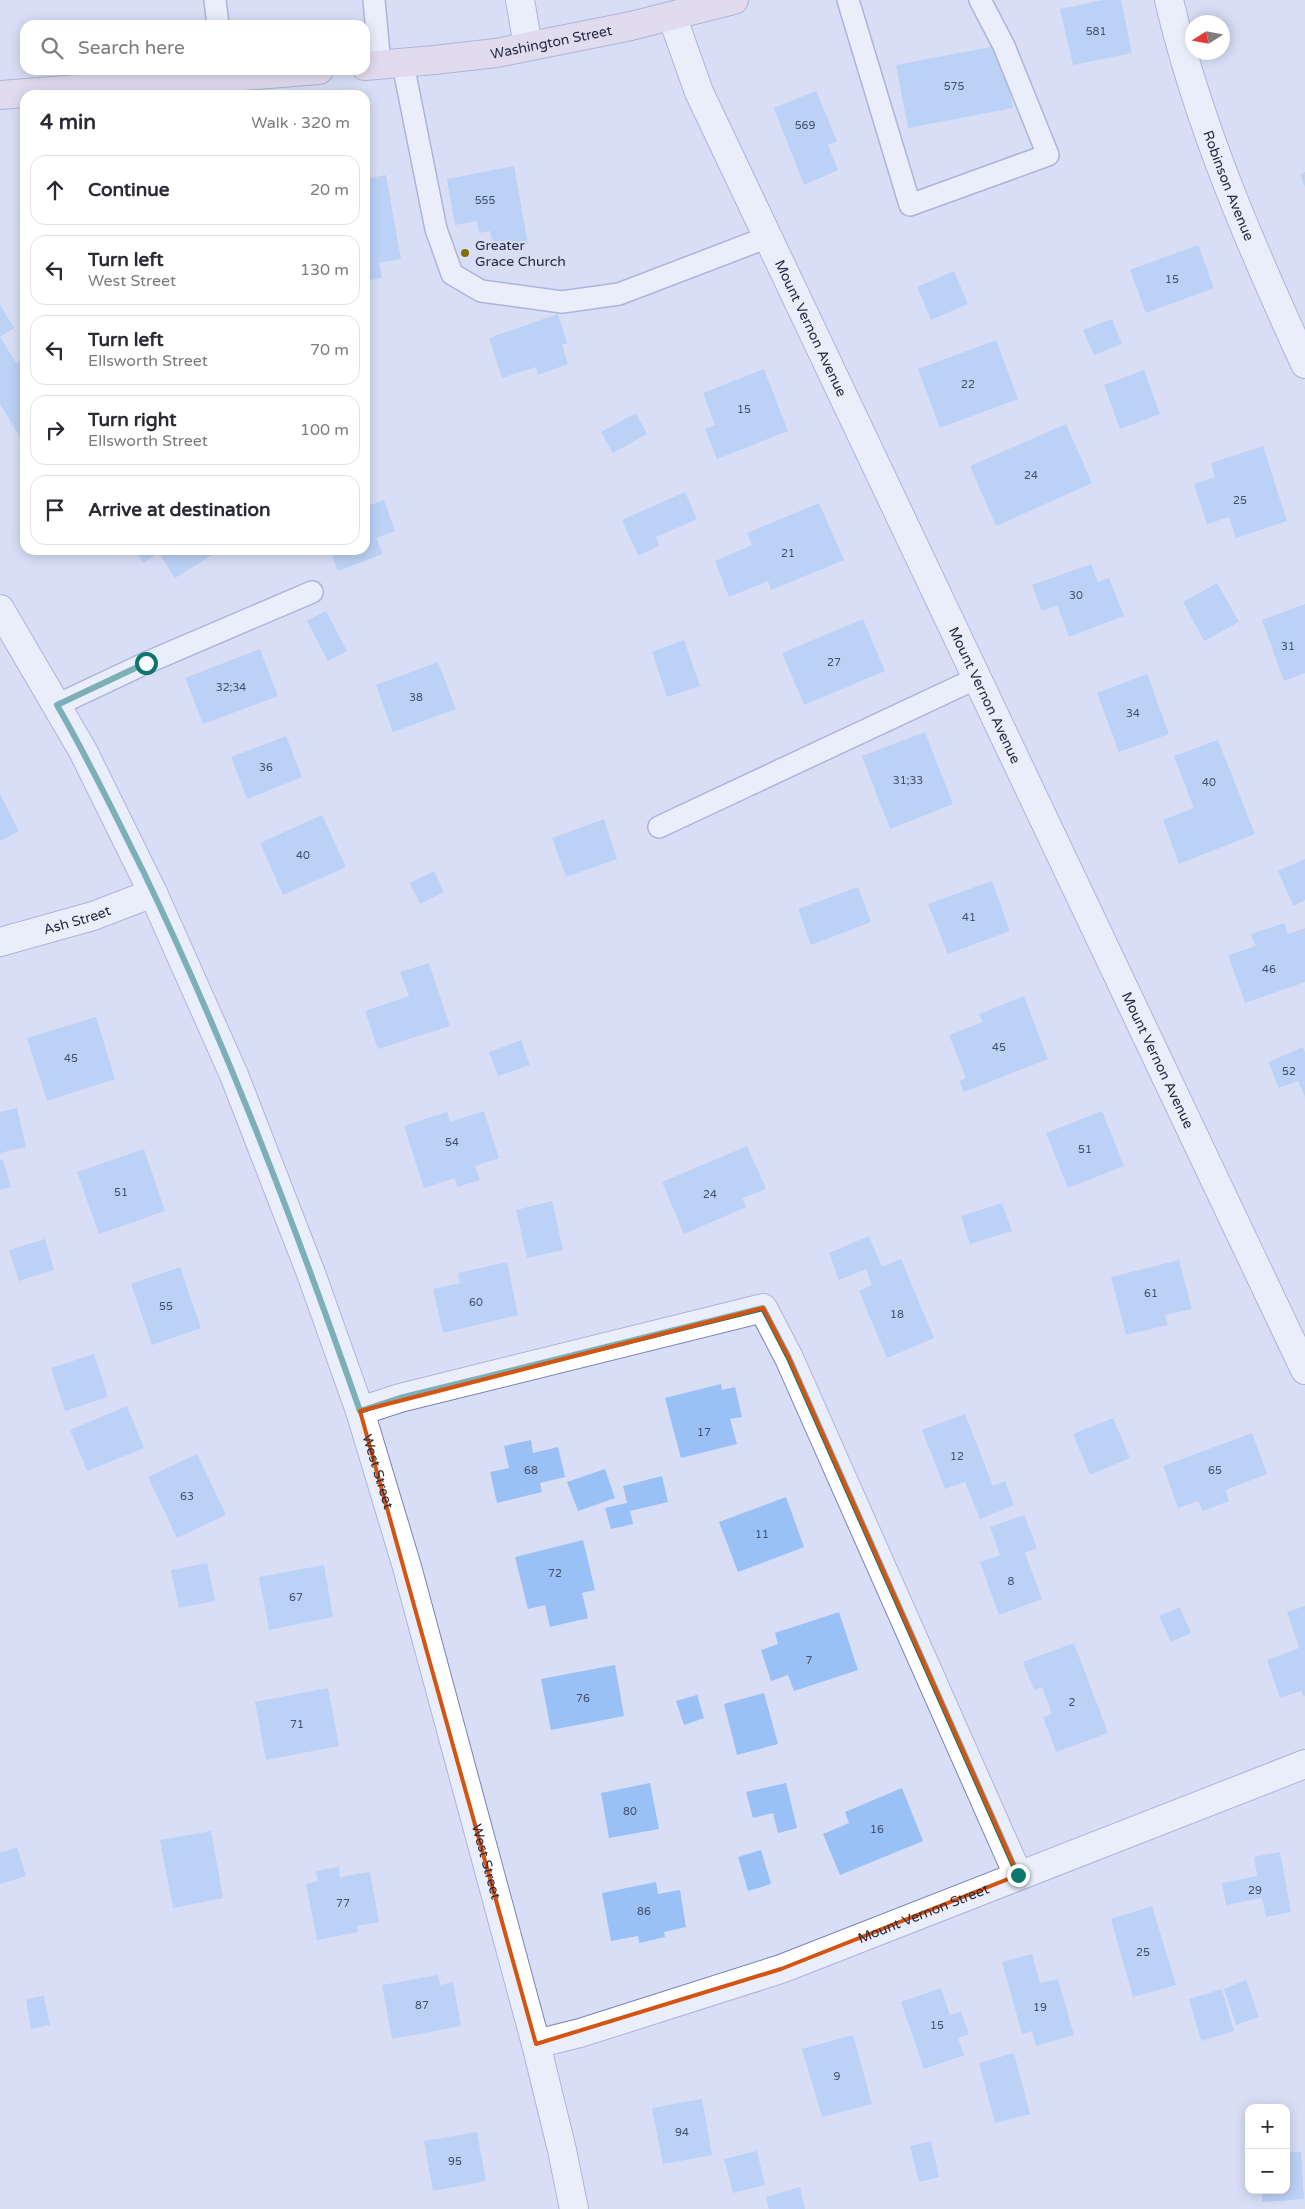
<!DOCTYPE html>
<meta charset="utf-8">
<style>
:root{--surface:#fff;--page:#f2f2f3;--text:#2b2b33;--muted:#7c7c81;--line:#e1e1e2}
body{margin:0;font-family:"Varela Round",sans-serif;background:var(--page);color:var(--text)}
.controls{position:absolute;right:15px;bottom:15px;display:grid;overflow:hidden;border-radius:10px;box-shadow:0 2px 12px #0003}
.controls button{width:45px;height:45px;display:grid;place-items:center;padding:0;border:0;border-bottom:1px solid var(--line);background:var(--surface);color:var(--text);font:25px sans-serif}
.compass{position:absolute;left:1185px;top:15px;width:45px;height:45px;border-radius:50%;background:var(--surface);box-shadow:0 2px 12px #0003;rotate:259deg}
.stop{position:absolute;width:15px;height:15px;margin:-11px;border:4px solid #0f766e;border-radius:50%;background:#fff}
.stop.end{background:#0f766e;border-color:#fff;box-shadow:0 1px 5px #0008}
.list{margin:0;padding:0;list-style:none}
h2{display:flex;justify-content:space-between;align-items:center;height:65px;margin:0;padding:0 20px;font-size:21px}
h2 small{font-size:16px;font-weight:400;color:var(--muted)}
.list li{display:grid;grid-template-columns:32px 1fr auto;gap:15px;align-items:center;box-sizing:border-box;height:70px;margin:0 10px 10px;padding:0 10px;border:1px solid var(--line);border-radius:15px}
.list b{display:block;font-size:19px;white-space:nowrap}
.list p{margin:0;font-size:16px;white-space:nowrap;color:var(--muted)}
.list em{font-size:16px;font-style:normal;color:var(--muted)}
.icon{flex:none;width:28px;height:28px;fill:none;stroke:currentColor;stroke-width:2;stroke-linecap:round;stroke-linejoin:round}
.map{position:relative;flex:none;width:1305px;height:2209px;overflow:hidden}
.search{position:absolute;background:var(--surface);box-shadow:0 2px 12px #0003;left:20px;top:20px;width:350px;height:55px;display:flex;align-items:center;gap:12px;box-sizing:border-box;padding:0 18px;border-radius:15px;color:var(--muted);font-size:19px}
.panel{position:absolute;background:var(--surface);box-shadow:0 2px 12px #0003;left:20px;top:90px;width:350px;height:465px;border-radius:15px}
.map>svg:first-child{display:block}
.building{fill:#99c1f5}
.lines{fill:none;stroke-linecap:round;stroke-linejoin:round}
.service-casing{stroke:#7782b9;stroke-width:24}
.minor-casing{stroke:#7782b9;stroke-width:30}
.tertiary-casing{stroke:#7782b9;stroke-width:30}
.secondary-casing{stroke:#7782b9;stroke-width:30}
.service{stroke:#fff;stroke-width:21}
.minor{stroke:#fff;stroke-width:28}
.tertiary{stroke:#fff;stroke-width:28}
.secondary{stroke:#ebd7e6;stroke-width:28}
.route{stroke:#0f766e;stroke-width:6}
.marked{fill:none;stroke:#d45411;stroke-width:4;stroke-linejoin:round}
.poi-dot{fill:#826d08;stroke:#d8def6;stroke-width:2}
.labels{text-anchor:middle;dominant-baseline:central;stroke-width:4;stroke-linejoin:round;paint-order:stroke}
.number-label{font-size:11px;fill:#42506e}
.street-label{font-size:14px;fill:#252a41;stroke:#d8def6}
.poi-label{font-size:14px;fill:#252a41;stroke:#d8def6;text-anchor:start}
</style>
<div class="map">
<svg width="1305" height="2209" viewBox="0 0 1305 2209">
<rect width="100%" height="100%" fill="#d8def6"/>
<g class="building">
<path d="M1103,0H1121L1132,53L1073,65L1060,9Z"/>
<path d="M1001,45L1013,108L908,128L896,65Z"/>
<path d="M816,91L837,141L828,145L838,170L804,185L774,108Z"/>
<path d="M514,166L528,244L494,251L490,231L479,233L477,221L455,225L447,179Z"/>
<path d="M1305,172V187L1300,174Z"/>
<path d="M386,175L401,259L379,263L382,278L365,281V179Z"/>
<path d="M1198,245L1214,288L1146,313L1130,270Z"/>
<path d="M954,271L968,304L931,320L917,287Z"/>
<path d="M0,305L14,328L0,337L16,363L25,357V441L23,442L0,404Z"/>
<path d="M558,314L567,343L562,345L568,364L538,375L536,367L502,378L489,338Z"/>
<path d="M1112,319L1122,344L1094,355L1083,330Z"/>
<path d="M996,340L1018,399L940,428L918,369Z"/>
<path d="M764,369L788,431L717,459L705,429L715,425L703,393Z"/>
<path d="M1144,370L1160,414L1120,429L1104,385Z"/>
<path d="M636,413L647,434L613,453L601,432Z"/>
<path d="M1066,424L1092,483L996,526L970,466Z"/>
<path d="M1263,446L1287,521L1236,538L1229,517L1207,524L1194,484L1215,477L1211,463Z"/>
<path d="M685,492L697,519L656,537L659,546L638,556L622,520Z"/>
<path d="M384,500L395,531L376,538L383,554L338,571L330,550H365V507Z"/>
<path d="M819,503L844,560L771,590L768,581L729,597L715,561L752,545L747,533Z"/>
<path d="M135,550H215L217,552L175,578L159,553L143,563Z"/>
<path d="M1091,564L1098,582L1109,578L1124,616L1069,637L1057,605L1042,611L1032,585Z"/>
<path d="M1217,583L1239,622L1204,641L1183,602Z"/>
<path d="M1305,604V673L1284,681L1262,620Z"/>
<path d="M326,611L347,651L328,661L307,621Z"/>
<path d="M863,619L885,671L804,705L782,653Z"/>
<path d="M684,640L700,686L667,697L652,652Z"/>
<path d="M260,649L278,696L203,724L185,678Z"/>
<path d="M438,662L456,709L393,732L376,685Z"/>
<path d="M1147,674L1169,734L1119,752L1097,693Z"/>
<path d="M925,732L953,804L890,829L862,756Z"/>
<path d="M286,736L302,777L247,799L231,757Z"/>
<path d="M1218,740L1255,834L1179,864L1163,820L1194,808L1174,756Z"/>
<path d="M0,794L19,831L0,841Z"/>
<path d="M322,815L346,867L283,895L260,843Z"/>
<path d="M604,819L617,859L566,877L552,838Z"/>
<path d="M1305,859V900L1293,906L1278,871Z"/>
<path d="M434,871L444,892L420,904L410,883Z"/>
<path d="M992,881L1010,931L948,954L928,904Z"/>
<path d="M858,887L871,922L811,945L798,909Z"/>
<path d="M1284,923L1288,934L1305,928V982L1245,1003L1228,955L1256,946L1251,934Z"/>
<path d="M429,963L450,1026L378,1049L365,1011L409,996L400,972Z"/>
<path d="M1024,996L1048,1059L964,1092L959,1081L966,1078L949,1035L983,1022L979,1014Z"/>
<path d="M96,1017L115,1079L47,1101L27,1038Z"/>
<path d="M521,1040L530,1065L498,1076L489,1052Z"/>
<path d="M1303,1047L1305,1053V1097L1298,1081L1279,1088L1268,1062Z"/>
<path d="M17,1108L26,1147L0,1153V1112Z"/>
<path d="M484,1111L499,1158L475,1166L480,1180L457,1187L455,1178L424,1188L404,1126L447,1112L450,1122Z"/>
<path d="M1102,1111L1124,1166L1068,1188L1046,1133Z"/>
<path d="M747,1146L766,1189L742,1198L746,1207L684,1234L662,1182Z"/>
<path d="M144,1149L165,1211L99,1234L77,1172Z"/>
<path d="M0,1160H3L11,1187L0,1190Z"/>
<path d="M552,1201L563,1250L527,1258L516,1210Z"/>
<path d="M1002,1203L1012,1231L970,1244L961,1216Z"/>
<path d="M869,1236L882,1267L901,1259L934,1338L887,1358L859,1291L872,1285L866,1269L839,1280L829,1253Z"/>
<path d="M45,1239L54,1270L19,1281L9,1250Z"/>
<path d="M1179,1260L1192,1309L1165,1315L1168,1325L1126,1335L1111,1277Z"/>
<path d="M507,1262L518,1315L443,1333L433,1289L460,1283L458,1273Z"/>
<path d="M180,1267L201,1328L152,1345L131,1284Z"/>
<path d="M94,1354L108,1397L65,1411L51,1368Z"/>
<path d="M721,1384L722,1390L735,1387L742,1417L730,1419L737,1444L681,1458L665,1398Z"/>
<path d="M127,1406L144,1448L87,1471L70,1430Z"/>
<path d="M965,1414L993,1486L1005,1481L1014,1505L980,1519L965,1482L945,1489L922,1430Z"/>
<path d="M1113,1418L1130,1458L1090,1475L1073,1434Z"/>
<path d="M1252,1433L1267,1474L1225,1490L1229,1501L1203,1511L1198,1501L1178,1508L1163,1466Z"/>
<path d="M531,1440L533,1453L558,1447L565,1477L540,1483L542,1492L497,1503L490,1472L509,1468L504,1446Z"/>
<path d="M197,1454L226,1515L177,1538L148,1477Z"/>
<path d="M605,1469L615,1498L578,1511L567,1482Z"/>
<path d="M662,1476L668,1502L630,1511L633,1524L611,1529L605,1508L627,1503L623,1486Z"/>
<path d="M786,1497L804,1547L738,1572L719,1522Z"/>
<path d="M1024,1515L1037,1548L1025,1553L1042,1599L999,1615L980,1562L1000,1555L990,1527Z"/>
<path d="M583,1540L595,1590L582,1593L588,1618L550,1627L545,1605L528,1609L515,1557Z"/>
<path d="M207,1563L215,1601L179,1608L171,1570Z"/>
<path d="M324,1565L333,1617L269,1630L259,1577Z"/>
<path d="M1305,1606V1696H1303L1301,1691L1280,1698L1267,1660L1299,1648L1287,1612Z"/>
<path d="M1180,1607L1191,1633L1171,1642L1159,1616Z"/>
<path d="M839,1612L858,1670L794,1691L788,1675L771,1681L761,1650L778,1644L775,1633Z"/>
<path d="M1074,1643L1108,1733L1056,1752L1043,1717L1052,1714L1042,1687L1034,1690L1023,1662Z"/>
<path d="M615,1665L624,1716L551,1730L541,1679Z"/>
<path d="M328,1688L339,1746L266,1760L255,1702Z"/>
<path d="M764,1693L778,1744L737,1755L724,1704Z"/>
<path d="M697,1695L704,1718L684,1725L676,1701Z"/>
<path d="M650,1783L659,1829L609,1838L601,1793Z"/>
<path d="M786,1783L797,1828L778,1833L773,1813L753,1818L746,1792Z"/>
<path d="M902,1788L923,1841L840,1875L823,1834L849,1823L845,1812Z"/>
<path d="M211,1831L223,1898L173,1908L160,1840Z"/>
<path d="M17,1847L26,1876L0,1884V1853Z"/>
<path d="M761,1850L771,1884L748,1891L738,1857Z"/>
<path d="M1280,1852L1291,1912L1266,1917L1262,1898L1226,1905L1222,1883L1257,1876L1254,1857Z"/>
<path d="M339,1867L340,1877L370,1872L379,1922L357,1926L358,1932L317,1940L306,1884L318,1881L316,1871Z"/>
<path d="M656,1882L658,1894L680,1890L686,1927L664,1932L665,1937L639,1943L638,1936L611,1941L602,1893Z"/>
<path d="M1152,1906L1176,1985L1133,1997L1111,1919Z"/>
<path d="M1032,1954L1040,1983L1058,1979L1074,2035L1036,2046L1032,2031L1022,2034L1002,1962Z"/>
<path d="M438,1975L440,1985L453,1982L461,2026L392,2039L382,1985Z"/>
<path d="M1246,1980L1259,2017L1236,2025L1224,1989Z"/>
<path d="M941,1988L950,2015L961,2012L969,2034L958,2038L964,2055L924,2069L901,2002Z"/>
<path d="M1222,1989L1234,2031L1201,2041L1189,1999Z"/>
<path d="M44,1996L50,2025L31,2029L26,1999Z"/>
<path d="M853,2035L872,2104L822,2117L802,2049Z"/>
<path d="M1014,2053L1030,2114L995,2123L979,2063Z"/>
<path d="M702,2099L712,2155L663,2164L652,2108Z"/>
<path d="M477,2132L486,2181L433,2191L424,2141Z"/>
<path d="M931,2141L939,2177L919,2182L910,2146Z"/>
<path d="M757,2151L765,2185L733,2193L724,2159Z"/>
<path d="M1286,2152H1301L1304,2199L1262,2202V2190H1286Z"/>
<path d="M800,2187L805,2209H769L766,2197Z"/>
</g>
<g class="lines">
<defs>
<g id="service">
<path d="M215,0L218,25"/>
<path d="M374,0L380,64"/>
<path d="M848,0L910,205L1048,155L1004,46L980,0"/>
<path d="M403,64L436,229L452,274L481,291L562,302L619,294L768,237"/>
<path d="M57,705L146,663L312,592"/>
<path d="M659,827L977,678"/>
</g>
<g id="minor">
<path d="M520,0L528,46"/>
<path id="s1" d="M1169,0C1199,127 1251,246 1305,364"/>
<path id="s2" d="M672,16L699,92L1305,1370"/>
<path id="s3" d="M0,942L93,916L153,893"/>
<path d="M360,1411L400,1398L763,1308L789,1358L1018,1875"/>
<path id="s4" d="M536,2044L580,2033L781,1969L1305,1764"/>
</g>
<g id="tertiary">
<path id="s5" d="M0,609L83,751L153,893L234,1075L312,1276L360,1411L407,1567L536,2044L562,2150L574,2209"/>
</g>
<g id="secondary">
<path id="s6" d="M365,66L434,60L496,53L631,26L734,0"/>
<path d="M0,95L319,70"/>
</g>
</defs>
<use href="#service" class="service-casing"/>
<use href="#minor" class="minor-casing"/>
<use href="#tertiary" class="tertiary-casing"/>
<use href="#secondary" class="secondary-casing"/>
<use href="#service" class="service"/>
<use href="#minor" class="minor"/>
<use href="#tertiary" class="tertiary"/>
<use href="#secondary" class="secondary"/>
</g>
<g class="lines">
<path class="route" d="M146,663L57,705C89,760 116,817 144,873C228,1048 296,1228 360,1411L400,1398L763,1308L789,1358L1018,1875"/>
</g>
<path d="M0 0H1305V2209H0ZM763,1308L789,1358L1018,1875L781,1969L536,2044L360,1411Z" fill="#d8def6" fill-opacity=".55" fill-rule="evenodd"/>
<path class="marked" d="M763,1308L789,1358L1018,1875L781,1969L536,2044L360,1411Z"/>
<circle class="poi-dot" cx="465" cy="253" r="5"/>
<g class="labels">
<g class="number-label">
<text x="1096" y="31">581</text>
<text x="954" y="86">575</text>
<text x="805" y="125">569</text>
<text x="485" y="200">555</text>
<text x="1172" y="279">15</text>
<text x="968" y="384">22</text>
<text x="744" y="409">15</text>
<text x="1031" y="475">24</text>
<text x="1240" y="500">25</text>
<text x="788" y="553">21</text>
<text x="1076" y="595">30</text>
<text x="1288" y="646">31</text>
<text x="834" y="662">27</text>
<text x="231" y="687">32;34</text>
<text x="416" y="697">38</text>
<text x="1133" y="713">34</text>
<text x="266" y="767">36</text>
<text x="908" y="780">31;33</text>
<text x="1209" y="782">40</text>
<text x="303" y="855">40</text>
<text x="969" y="917">41</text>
<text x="1269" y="969">46</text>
<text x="999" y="1047">45</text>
<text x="71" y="1058">45</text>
<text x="1289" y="1071">52</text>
<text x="452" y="1142">54</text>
<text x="1085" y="1149">51</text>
<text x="121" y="1192">51</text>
<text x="710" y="1194">24</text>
<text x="1151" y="1293">61</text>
<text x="476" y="1302">60</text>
<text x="166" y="1306">55</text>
<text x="897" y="1314">18</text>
<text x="704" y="1432">17</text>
<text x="957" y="1456">12</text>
<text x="531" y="1470">68</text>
<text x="1215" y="1470">65</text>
<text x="187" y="1496">63</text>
<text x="762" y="1534">11</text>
<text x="555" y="1573">72</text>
<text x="1011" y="1581">8</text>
<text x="296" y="1597">67</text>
<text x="809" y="1660">7</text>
<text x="583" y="1698">76</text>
<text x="1072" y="1702">2</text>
<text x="297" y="1724">71</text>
<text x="630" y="1811">80</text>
<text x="877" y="1829">16</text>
<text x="1255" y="1890">29</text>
<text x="343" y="1903">77</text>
<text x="644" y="1911">86</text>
<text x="1143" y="1952">25</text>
<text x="422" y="2005">87</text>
<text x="1040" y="2007">19</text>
<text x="937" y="2025">15</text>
<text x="837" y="2076">9</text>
<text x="682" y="2132">94</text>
<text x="455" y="2161">95</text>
</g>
<g class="street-label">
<text stroke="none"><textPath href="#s6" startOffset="188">Washington Street</textPath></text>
<text stroke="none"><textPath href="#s1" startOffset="195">Robinson Avenue</textPath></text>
<text stroke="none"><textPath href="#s2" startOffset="342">Mount Vernon Avenue</textPath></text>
<text stroke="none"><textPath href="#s2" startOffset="748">Mount Vernon Avenue</textPath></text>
<text stroke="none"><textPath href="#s3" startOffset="80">Ash Street</textPath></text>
<text stroke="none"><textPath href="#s2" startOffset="1152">Mount Vernon Avenue</textPath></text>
<text stroke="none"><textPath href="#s5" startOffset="944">West Street</textPath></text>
<text stroke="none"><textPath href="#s5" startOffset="1349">West Street</textPath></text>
<text stroke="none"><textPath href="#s4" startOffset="409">Mount Vernon Street</textPath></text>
</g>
<g class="poi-label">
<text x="475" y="245">Greater<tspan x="475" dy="16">Grace Church</tspan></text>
</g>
</g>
</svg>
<div class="controls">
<button>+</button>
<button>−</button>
</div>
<svg class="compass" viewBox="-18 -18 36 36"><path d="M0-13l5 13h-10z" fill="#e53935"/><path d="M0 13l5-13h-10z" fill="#7c7c81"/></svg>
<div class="stop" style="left:146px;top:663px"></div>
<div class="stop end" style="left:1018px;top:1875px"></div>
<div class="search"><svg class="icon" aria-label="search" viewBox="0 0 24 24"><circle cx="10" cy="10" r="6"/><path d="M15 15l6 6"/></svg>Search here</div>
<section class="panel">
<h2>4 min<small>Walk · 320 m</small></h2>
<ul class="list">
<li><svg class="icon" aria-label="ahead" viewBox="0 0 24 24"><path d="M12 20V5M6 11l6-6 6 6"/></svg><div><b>Continue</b></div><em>20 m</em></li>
<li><svg class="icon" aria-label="left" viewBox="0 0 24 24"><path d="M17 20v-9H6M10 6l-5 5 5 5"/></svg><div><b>Turn left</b><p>West Street</p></div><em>130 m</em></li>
<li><svg class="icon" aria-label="left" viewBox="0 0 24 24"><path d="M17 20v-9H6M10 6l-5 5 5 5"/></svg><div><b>Turn left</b><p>Ellsworth Street</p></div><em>70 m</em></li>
<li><svg class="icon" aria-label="right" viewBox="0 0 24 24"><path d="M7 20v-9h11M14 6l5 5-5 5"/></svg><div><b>Turn right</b><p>Ellsworth Street</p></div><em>100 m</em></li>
<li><svg class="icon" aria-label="arrive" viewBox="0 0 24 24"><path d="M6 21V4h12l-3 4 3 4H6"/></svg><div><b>Arrive at destination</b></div></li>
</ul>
</section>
</div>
